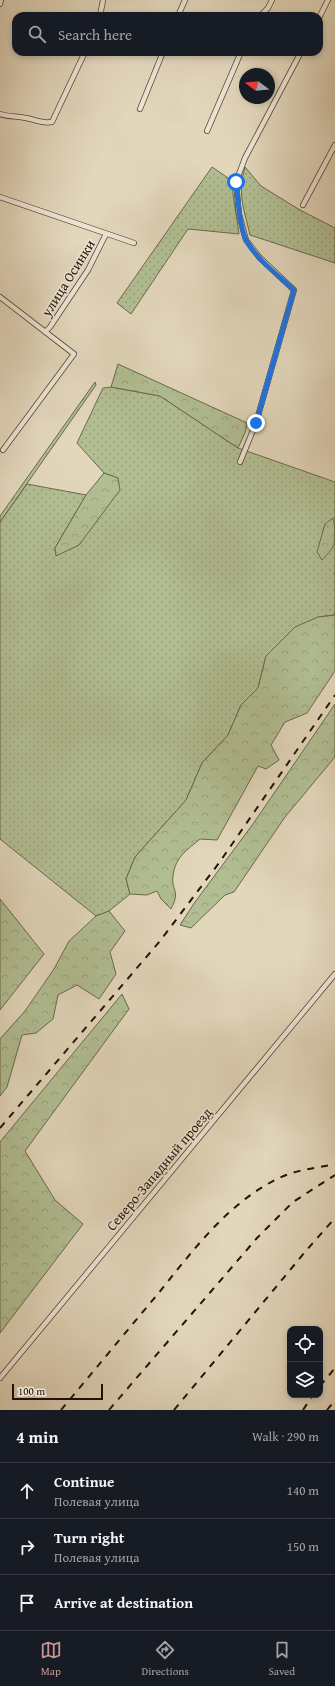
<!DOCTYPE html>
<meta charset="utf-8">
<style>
:root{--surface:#171b24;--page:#242831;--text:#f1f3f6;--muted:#9ea1a6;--line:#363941;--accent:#c59692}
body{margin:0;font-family:"Gentium Book Plus",serif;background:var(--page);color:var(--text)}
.controls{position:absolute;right:12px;bottom:12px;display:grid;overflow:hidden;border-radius:8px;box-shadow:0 2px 6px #0003}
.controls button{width:36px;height:36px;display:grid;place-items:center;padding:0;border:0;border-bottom:1px solid var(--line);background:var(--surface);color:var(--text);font:20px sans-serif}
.compass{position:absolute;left:239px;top:68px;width:36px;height:36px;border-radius:50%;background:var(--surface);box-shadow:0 2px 6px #0003;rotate:286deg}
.scale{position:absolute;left:12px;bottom:10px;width:91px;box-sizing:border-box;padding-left:4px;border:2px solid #24120a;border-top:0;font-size:11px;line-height:14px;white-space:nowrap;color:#24120a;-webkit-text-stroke:3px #ece4d3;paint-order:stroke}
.stop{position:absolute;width:12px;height:12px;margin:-9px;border:3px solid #1a73e8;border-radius:50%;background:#fff}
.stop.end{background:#1a73e8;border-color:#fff;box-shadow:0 1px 4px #0008}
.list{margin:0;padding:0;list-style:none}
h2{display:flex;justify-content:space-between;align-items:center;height:52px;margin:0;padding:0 16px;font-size:17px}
h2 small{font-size:13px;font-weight:400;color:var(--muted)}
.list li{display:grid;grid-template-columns:26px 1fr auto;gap:12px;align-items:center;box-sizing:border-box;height:56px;padding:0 16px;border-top:1px solid var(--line)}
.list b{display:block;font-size:15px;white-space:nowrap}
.list p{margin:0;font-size:13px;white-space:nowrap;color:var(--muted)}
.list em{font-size:13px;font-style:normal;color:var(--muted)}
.icon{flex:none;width:22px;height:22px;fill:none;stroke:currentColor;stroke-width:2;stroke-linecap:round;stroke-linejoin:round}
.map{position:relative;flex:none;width:335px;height:1410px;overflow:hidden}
.search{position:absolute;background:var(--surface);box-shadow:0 2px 6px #0003;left:12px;right:12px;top:12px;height:44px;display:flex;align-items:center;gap:10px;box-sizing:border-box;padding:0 14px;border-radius:12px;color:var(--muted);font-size:15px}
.sheet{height:220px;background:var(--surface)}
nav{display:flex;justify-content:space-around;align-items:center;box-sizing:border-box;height:56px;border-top:1px solid var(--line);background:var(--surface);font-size:11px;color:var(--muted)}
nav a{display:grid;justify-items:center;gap:2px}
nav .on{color:var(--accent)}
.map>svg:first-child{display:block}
.grass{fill:url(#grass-dots);stroke:#6a684e}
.forest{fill:url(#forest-crowns);stroke:#6a684e}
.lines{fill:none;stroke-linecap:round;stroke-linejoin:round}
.street-casing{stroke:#544336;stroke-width:6}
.street{stroke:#ece4d3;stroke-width:4.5}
.rail{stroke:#24120a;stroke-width:2;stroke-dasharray:7 7;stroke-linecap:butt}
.route{stroke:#1a73e8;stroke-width:5}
.labels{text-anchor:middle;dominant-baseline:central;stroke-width:3;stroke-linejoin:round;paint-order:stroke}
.street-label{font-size:14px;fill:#24120a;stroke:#ece4d3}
</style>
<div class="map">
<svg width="335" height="1410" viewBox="0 0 335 1410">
<defs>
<pattern id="grass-dots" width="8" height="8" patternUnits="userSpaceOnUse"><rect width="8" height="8" fill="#b1be92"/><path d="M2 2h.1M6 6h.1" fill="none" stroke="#98a27d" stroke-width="1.8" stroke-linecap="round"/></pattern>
<pattern id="forest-crowns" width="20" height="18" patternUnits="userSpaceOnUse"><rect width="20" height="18" fill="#b1be92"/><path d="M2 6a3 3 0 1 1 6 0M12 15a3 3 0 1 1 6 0" fill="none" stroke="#98a27d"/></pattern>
</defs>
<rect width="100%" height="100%" fill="#e2d6bb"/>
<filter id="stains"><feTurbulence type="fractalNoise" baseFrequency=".005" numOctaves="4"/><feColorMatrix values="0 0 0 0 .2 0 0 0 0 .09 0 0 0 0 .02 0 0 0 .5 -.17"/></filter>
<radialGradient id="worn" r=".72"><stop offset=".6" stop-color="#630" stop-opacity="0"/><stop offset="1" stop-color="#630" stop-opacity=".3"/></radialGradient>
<g class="grass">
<path d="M212,167L231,180L239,234L188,229L131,314L117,303Z"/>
<path d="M245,167L261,186L300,210L335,228V263L250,235C244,209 237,193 245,167Z"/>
<path d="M111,387L160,396L238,448L335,482V572L334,573L335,575V611L334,615L318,617L266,656L258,688L241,705L228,735L202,763L186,800L135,857L126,879L130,894L109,911L96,916L0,839V522L27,484L86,495L55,548L56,555L79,545L117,478L104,473L77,443L103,388Z"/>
</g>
<g class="forest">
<path d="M118,364L247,423L245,433L238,448L160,396L111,387Z"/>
<path d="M95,382L96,385L0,522V516Z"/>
<path d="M104,473L118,478L120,490L79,545L56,556L55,548L86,495Z"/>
<path d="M333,518C335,524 335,537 334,544C332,550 326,555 322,560L317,552L325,524Z"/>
<path d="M335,615V671L307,713L285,722L271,745L279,760L266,769L258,766L217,840L200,839C187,850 175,857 173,876C171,891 181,890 171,909L161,899L157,891L147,895L130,894L126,879L135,857L186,800L202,763L228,735L241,705L258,688L266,656L295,627L318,617Z"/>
<path d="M335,704V757L285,817L234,892L225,895L191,928L180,925L195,902L253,824Z"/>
<path d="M0,899L44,954L0,1010Z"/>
<path d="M109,911L125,931L110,952L116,974L99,999L77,985L58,995L53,1019L36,1033L22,1035L7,1087L0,1096V1039L25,1011L54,969L69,941L96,916Z"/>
<path d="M122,994L129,1009L25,1151L55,1200L83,1224L0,1333V1142Z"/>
</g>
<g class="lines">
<defs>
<g id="street">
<path d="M0,4L1,0"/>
<path d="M100,16L103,0"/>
<path d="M178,16L185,0"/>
<path d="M260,16L268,8L272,0"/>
<path d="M319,18L328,0"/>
<path d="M140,109L163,52"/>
<path d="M0,114C9,117 17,116 26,118C36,120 42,124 52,122L85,52"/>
<path d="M207,131L241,52"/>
<path d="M0,197L134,243"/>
<path d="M303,205L335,145"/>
<path d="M0,297L74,354L3,450"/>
<path d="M45,332L50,327L88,270L106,234"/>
<path d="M240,462L256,423L294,290L259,257L246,240L239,214L236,182L245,158L301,52"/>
<path d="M0,1378L335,974"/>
</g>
</defs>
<use href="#street" class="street-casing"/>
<use href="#street" class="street"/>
<g class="rail">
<path d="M0,1128L160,941L219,863L335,695"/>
<path d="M320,1386L335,1368"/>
<path d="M61,1410C93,1372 125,1333 157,1295C192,1252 227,1203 279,1178C296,1170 316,1168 335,1164"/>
<path d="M109,1410L257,1238L293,1202L335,1175"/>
<path d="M174,1410L305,1252L335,1218"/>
<path d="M303,1410L313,1395"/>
<path d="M327,1410L335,1400"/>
</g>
</g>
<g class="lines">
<path class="route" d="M236,182C238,197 239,227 246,240C257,260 278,275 294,290L256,423"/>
</g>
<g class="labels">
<g class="street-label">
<text transform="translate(68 278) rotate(-58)">улица Осинки</text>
<text transform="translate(159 1169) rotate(-50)">Северо-Западный проезд</text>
</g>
</g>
<rect width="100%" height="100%" filter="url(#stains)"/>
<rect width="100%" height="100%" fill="url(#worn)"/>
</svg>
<div class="controls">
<button><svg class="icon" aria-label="locate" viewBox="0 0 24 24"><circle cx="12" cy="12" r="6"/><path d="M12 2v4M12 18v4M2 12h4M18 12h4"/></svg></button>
<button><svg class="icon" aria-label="layers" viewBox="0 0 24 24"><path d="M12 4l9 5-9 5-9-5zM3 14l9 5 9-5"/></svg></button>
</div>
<svg class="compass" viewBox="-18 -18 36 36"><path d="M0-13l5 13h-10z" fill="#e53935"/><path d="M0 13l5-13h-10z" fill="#9ea1a6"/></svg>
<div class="scale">100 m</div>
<div class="stop" style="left:236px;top:182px"></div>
<div class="stop end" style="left:256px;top:423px"></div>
<div class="search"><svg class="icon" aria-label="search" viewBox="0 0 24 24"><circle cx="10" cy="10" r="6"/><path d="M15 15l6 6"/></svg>Search here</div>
</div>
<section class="sheet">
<h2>4 min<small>Walk · 290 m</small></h2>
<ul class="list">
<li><svg class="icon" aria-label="ahead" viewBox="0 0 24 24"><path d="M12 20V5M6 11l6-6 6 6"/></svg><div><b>Continue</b><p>Полевая улица</p></div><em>140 m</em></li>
<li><svg class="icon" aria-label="right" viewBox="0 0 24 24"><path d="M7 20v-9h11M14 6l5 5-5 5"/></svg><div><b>Turn right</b><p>Полевая улица</p></div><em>150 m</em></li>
<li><svg class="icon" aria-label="arrive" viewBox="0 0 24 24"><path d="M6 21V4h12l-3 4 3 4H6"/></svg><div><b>Arrive at destination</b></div></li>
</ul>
</section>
<nav>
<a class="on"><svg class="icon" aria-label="map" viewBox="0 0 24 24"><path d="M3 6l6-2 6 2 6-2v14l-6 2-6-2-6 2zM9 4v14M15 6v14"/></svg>Map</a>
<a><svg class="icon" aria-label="directions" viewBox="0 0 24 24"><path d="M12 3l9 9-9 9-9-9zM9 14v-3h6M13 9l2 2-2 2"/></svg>Directions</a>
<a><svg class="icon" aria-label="saved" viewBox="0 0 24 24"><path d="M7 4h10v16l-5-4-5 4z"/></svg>Saved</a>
</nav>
